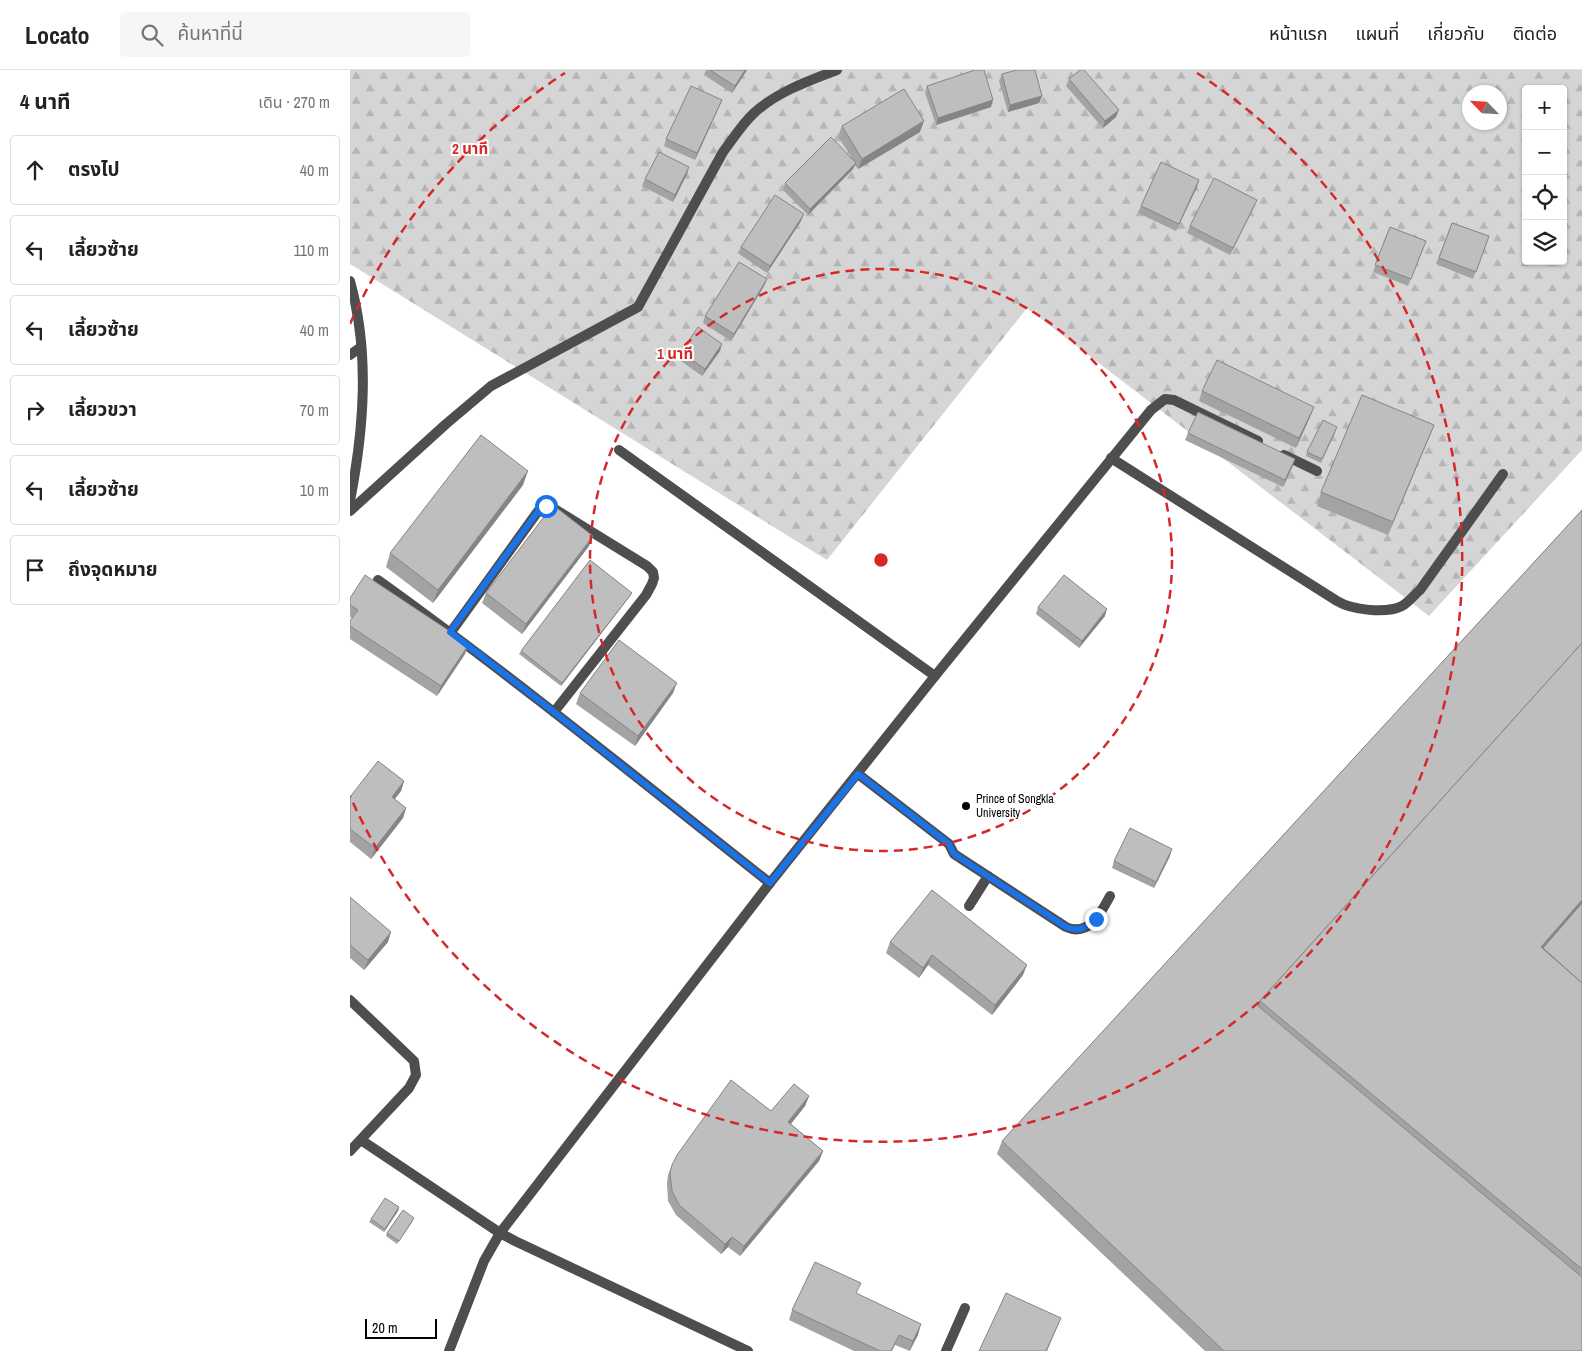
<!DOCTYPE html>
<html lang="th">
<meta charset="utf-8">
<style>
:root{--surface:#fff;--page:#f6f6f6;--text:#222;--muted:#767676;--line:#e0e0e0}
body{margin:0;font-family:"Archivo Narrow","Noto Sans Thai",sans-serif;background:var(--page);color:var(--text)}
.controls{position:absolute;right:15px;top:15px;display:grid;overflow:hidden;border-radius:5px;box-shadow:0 1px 4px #0004}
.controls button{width:45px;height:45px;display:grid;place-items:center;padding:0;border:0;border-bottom:1px solid var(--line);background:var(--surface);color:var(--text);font:25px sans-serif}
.compass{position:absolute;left:1112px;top:15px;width:45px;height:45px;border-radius:50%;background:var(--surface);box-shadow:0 1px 4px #0004;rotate:295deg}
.scale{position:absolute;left:15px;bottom:12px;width:72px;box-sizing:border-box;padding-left:5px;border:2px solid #000;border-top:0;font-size:14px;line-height:18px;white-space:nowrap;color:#000;-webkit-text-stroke:4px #fff;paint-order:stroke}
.stop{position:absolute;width:15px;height:15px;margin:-11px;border:4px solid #1a73e8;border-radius:50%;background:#fff}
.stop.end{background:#1a73e8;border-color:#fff;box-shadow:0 1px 5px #0008}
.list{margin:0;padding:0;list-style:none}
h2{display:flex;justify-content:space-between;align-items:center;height:65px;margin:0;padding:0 20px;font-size:21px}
h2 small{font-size:16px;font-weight:400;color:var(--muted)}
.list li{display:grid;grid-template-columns:32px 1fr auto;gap:15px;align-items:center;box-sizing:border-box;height:70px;margin:0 10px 10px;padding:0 10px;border:1px solid var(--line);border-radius:5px}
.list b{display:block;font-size:19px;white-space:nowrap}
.list em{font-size:16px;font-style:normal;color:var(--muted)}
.icon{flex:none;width:28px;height:28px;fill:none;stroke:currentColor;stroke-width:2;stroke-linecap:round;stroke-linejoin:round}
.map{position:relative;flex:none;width:1232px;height:1281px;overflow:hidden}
header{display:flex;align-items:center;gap:30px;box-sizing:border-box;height:70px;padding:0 25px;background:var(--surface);border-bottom:1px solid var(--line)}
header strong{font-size:24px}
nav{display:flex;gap:28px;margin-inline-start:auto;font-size:18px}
.search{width:350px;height:45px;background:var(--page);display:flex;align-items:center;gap:12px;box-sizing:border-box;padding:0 18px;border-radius:5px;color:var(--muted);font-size:19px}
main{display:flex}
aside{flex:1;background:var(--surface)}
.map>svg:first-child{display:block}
.forest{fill:url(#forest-firs);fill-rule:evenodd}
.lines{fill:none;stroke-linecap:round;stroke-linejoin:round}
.lane{stroke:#4e4e4e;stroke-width:10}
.street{stroke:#4e4e4e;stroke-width:10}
.wall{fill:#a3a3a3}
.shaded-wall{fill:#858585}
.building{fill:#bebebe;stroke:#858585}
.route{stroke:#1a73e8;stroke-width:6}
.ring{fill:none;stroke:#d62828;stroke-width:2.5;stroke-dasharray:9 6}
.poi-dot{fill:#000;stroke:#fff;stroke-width:2}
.labels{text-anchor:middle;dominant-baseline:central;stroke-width:4;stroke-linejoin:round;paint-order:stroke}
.poi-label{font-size:12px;fill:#000;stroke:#fff;text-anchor:start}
.centre{fill:#d62828;stroke:#fff;stroke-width:2.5}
.ring-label{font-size:15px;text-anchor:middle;font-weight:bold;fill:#d62828;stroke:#fff;stroke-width:4;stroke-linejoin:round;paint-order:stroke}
</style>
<header>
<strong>Locato</strong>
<div class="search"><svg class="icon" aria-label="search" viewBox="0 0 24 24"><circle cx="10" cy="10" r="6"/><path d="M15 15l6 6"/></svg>ค้นหาที่นี่</div>
<nav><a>หน้าแรก</a><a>แผนที่</a><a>เกี่ยวกับ</a><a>ติดต่อ</a></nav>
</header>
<main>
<aside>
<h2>4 นาที<small>เดิน · 270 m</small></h2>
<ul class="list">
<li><svg class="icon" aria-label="ahead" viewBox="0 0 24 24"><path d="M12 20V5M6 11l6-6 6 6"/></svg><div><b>ตรงไป</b></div><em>40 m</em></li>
<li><svg class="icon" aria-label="left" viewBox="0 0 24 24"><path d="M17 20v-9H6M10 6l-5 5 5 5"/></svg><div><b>เลี้ยวซ้าย</b></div><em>110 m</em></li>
<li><svg class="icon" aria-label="left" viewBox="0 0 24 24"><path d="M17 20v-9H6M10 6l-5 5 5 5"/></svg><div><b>เลี้ยวซ้าย</b></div><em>40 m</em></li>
<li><svg class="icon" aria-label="right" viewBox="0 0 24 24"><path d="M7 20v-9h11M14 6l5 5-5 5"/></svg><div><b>เลี้ยวขวา</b></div><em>70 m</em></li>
<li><svg class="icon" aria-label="left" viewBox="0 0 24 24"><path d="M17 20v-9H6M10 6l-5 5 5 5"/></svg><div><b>เลี้ยวซ้าย</b></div><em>10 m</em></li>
<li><svg class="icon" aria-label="arrive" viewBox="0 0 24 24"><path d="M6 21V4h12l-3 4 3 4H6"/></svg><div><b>ถึงจุดหมาย</b></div></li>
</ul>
</aside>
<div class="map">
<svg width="1232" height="1281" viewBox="0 0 1232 1281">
<defs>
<pattern id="forest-firs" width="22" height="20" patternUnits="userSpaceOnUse" patternTransform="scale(1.25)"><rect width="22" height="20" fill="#d5d5d5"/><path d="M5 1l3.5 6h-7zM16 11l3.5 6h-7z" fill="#b5b5b5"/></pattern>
</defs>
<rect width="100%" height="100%" fill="#fff"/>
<path class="forest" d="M0,0H1232V380L1079,546L677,238L477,490L0,194ZM1176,19H1213V191H1176ZM1120,22H1150V52H1120Z"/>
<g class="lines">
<g class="lane">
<path d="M269,380L585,606"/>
<path d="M934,385L967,401"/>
<path d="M761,388L987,531C1002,540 1036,544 1052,536C1059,532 1064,525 1070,520L1153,404"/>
<path d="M28,510C162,606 291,711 420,813"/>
<path d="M101,562L186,444L189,440L196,436L203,438L297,496L303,502L304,508L302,514L296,525L204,642"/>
<path d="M508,704L599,774L604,784L716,857C739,867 751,843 760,826"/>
<path d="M619,836L638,806"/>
<path d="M0,930L64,991L66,1005L59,1018L0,1081"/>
<path d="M11,1070L150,1163L165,1171L398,1281"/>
<path d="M99,1281L134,1191L150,1163L420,813L585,606L801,340L815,329L824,330L908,371"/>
<path d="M596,1281L615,1238"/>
</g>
<g class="street">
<path d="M0,211C20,283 14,359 0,431"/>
<path d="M0,285L11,277"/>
<path d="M0,441L96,354L141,316L288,237L373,82C383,69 392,54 404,43C427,22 458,11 487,0"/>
</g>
</g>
<g class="wall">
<path d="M356,0H397L382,23L354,5Z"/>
<path d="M652,4L692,26L689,33L658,42L649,11Z"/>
<path d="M719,9L766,47L753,58L716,16Z"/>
<path d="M577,16L641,37L586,55L575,23Z"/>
<path d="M372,30L345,90L314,76L316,69Z"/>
<path d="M492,56L570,62L508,99L505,95L503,99L458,145L433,120L435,113L501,87L488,66Z"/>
<path d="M337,104L323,132L292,116L295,109Z"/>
<path d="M847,117L826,161L788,143L791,136Z"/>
<path d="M907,130L904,137L880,185L837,163L840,156Z"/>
<path d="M451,151L417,203L389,184L391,177Z"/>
<path d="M1102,153L1139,166L1123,209L1086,194Z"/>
<path d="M1040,157L1076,171L1058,216L1023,202Z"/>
<path d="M417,209L414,216L381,271L353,253L355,246Z"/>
<path d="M370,281L352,306L328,289L331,282Z"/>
<path d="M852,321L964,337L960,347L946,378L849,331Z"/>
<path d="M1084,355L1038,465L967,436L971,422Z"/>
<path d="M986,361L971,393L956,386L957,382Z"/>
<path d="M838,363L945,389L933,417L835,370Z"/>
<path d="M173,415L83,533L36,497L40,483Z"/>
<path d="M1232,440V1281H855L647,1084L652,1071Z"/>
<path d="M243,466L239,476L172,564L132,533L136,523Z"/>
<path d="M280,526L211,616L169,584L171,581Z"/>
<path d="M0,528L115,584L87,626L0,569V551L2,548L0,547Z"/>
<path d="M688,537L755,546L729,578L686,544Z"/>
<path d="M230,623H323L285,676L226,634Z"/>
<path d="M54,711L51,721L45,729L56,738L53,748L21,789L0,772V727Z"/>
<path d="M820,786L804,818L762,798L764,791Z"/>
<path d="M0,827L38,872L14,900L0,888Z"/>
<path d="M540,872L673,905L642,945L578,895L569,908L536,883Z"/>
<path d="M459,1026L455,1036L441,1054L473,1081L469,1091L390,1186L378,1177L371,1184L326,1145L318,1131L317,1113L318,1105L322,1095L421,1041Z"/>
<path d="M49,1137L48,1141L34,1162L19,1152L21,1149Z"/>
<path d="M63,1151L47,1174L36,1166L37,1163Z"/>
<path d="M507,1224L568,1265L560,1281L545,1275L542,1281H504L439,1250L442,1240Z"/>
</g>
<g class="shaded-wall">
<path d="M395,0H397L382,23L385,16Z"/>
<path d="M692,26L689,33L658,42L660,35Z"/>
<path d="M372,30L369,37L345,90L347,83Z"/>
<path d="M643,30L641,37L586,55L588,48Z"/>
<path d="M769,40L766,47L753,58L755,51Z"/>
<path d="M574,51L570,62L508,99L512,89Z"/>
<path d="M506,93L503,99L458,145L460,139Z"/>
<path d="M339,97L337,104L323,132L325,125Z"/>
<path d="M849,110L847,117L826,161L829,154Z"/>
<path d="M907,130L904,137L880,185L883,178Z"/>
<path d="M454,144L451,151L417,203L420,196Z"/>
<path d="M417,209L414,216L381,271L384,264Z"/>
<path d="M372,274L370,281L352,306L355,299Z"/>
<path d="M964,337L960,347L946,378L949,368Z"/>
<path d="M1084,355L1079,368L1038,465L1043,452Z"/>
<path d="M945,389L943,396L933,417L935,410Z"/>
<path d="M178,401L173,415L83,533L88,520Z"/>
<path d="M243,466L239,476L172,564L176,554Z"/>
<path d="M282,523L280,526L211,616L212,613Z"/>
<path d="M757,539L755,546L729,578L732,571Z"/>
<path d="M119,574L115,584L87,626L91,616Z"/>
<path d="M327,613L323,623L285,676L288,666Z"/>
<path d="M54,711L51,721L38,737L42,727Z"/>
<path d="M56,738L53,748L21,789L25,778Z"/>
<path d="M822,779L820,786L804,818L806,812Z"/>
<path d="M1232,830V840L1193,886L1191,877Z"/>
<path d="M41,862L38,872L14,900L18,890Z"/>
<path d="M582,885L578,895L569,908L573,898Z"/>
<path d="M677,895L673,905L642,945L645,935Z"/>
<path d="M459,1026L455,1036L434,1062L438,1052Z"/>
<path d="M473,1081L469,1091L390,1186L394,1176Z"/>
<path d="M49,1137L48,1141L34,1162L35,1159Z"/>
<path d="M382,1167L378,1177L371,1184L375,1174Z"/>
<path d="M711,1248L697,1281H696Z"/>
<path d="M571,1254L568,1265L559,1281L563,1271Z"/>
</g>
<g class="building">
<path d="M360,0H395L385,16Z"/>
<path d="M625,0H634L643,30L588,48L577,16Z"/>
<path d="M667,0H685L692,26L660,35L652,4Z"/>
<path d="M730,0H734L769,40L755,51L719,9Z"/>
<path d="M341,16L372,30L347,83L316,69Z"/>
<path d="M554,19L574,51L512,89L492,56Z"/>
<path d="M481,67L506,93L460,139L435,113Z"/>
<path d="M309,82L339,97L325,125L295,109Z"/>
<path d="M811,92L849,110L829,154L791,136Z"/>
<path d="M864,108L907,130L883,178L840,156Z"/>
<path d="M425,125L454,144L420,196L391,177Z"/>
<path d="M1102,153L1139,166L1126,202L1089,188Z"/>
<path d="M1040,157L1076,171L1061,209L1025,195Z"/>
<path d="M389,192L417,209L384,264L355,246Z"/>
<path d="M348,257L372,274L355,299L331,282Z"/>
<path d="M867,290L964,337L949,368L852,321Z"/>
<path d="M1012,325L1084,355L1043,452L971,422Z"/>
<path d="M848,342L945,389L935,410L838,363Z"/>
<path d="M973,350L987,357L972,389L957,382Z"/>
<path d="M131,365L178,401L88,520L40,483Z"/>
<path d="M203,435L243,466L176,554L136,523Z"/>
<path d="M1232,440V573L910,931L908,936L1232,1207V1281H874L652,1071Z"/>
<path d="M240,490L282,523L212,613L171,581Z"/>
<path d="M15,505L119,574L91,616L0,556V551L8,540L0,535V528Z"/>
<path d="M714,505L757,539L732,571L688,537Z"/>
<path d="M269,570L327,613L288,666L230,623Z"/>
<path d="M1232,573V830L1191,877L1232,913V1199L910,931Z"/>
<path d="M28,691L54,711L42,727L56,738L25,778L0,759V727Z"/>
<path d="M780,758L822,779L806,812L764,791Z"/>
<path d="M582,820L677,895L645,935L582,885L573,898L540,872Z"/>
<path d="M0,827L41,862L18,890L0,875Z"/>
<path d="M1232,833V913L1193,878Z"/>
<path d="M381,1010L421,1041L444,1014L459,1026L438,1052L473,1081L394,1176L382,1167L375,1174L329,1135L322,1121L320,1103L322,1095L327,1085Z"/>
<path d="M35,1128L49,1137L35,1159L21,1149Z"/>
<path d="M53,1140L64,1148L49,1171L37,1163Z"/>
<path d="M465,1192L511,1213L506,1223L571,1254L563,1271L549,1265L541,1281H530L442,1240Z"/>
<path d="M656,1223L711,1248L696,1281H629Z"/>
</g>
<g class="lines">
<path class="route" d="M196,436L189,440L186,444L100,562L204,642L420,813L508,704L599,774L604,784L716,857C728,862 738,858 746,849"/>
</g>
<g class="ring">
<circle cx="531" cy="490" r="291"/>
<path d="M0 254A581 581 0 0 1 215 3M847 3A581 581 0 1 1 0 726"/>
</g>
<circle class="poi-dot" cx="616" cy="736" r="5"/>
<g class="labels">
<g class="poi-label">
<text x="626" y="729">Prince of Songkla<tspan x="626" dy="14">University</tspan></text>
</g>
</g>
<circle cx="531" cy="490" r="8" class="centre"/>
<g class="ring-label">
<text x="120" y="84">2 นาที</text>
<text x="325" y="289">1 นาที</text>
</g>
</svg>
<div class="controls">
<button>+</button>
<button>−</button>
<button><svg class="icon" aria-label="locate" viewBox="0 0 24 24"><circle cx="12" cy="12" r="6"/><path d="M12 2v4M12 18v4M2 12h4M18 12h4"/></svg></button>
<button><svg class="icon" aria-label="layers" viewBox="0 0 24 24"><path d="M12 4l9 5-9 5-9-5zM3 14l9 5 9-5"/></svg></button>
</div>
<svg class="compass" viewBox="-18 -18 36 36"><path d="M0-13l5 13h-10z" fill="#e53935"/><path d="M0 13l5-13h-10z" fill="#767676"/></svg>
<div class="scale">20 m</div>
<div class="stop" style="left:196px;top:436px"></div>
<div class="stop end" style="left:746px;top:849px"></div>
</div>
</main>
